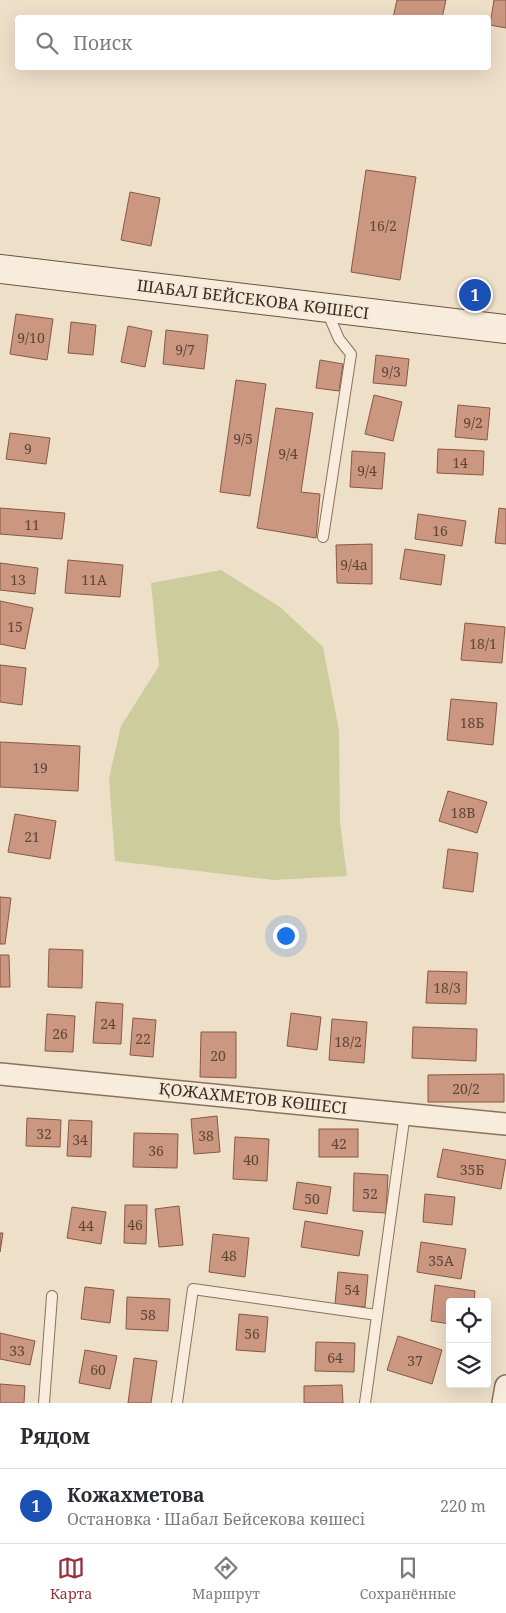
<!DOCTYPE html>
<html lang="ru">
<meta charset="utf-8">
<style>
:root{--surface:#fff;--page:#f7f7f7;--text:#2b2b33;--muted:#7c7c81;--line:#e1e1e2;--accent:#982f3a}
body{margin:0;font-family:"Noto Serif",serif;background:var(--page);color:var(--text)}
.controls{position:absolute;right:15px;bottom:15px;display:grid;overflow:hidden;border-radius:5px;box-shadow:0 5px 20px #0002}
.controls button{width:45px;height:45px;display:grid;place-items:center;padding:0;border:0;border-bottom:1px solid var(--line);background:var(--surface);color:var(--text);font:25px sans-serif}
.you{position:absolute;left:285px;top:935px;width:18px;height:18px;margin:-12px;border:4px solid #fff;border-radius:50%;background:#1a73e8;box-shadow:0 0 0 8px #1a73e833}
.badge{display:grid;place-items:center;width:32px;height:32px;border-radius:50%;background:var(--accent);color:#fff;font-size:16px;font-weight:700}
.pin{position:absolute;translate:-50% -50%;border:2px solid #fff;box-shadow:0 1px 5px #0006}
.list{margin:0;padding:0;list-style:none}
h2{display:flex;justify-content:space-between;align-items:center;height:65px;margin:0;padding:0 20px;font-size:21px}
h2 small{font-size:16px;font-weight:400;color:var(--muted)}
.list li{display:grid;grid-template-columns:32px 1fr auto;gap:15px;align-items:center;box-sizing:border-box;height:75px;padding:0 20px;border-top:1px solid var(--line)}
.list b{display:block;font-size:19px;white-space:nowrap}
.list p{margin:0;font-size:16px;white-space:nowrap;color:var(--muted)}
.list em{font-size:16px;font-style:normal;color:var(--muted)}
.icon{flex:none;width:28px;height:28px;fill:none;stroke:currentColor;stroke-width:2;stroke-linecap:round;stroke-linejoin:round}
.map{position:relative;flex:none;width:506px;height:1403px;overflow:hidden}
.search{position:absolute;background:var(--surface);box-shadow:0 5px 20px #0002;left:15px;right:15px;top:15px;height:55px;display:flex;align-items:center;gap:12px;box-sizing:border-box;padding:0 18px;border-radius:5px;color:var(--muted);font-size:19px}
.sheet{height:140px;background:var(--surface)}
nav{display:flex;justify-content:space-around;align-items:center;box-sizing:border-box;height:70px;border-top:1px solid var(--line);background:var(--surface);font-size:14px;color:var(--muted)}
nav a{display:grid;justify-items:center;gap:2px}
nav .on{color:var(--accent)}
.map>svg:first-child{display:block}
.green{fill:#cccc9c}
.building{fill:#cb9780;stroke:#895844}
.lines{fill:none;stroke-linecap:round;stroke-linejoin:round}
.lane-casing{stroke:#8a715e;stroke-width:12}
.street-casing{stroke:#8a715e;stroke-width:24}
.secondary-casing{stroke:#6c5241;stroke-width:30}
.lane{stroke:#f8eddc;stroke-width:10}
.street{stroke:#f8eddc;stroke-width:21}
.secondary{stroke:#f8eddc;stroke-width:28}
.labels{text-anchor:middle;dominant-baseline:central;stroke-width:4.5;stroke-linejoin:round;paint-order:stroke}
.number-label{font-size:14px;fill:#5f4639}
.street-label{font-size:16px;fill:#3b2b21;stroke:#f5ead8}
</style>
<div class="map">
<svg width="506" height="1403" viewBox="0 0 506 1403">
<rect width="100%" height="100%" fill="#eedfc9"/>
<path class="green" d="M221,570L280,607L323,647L339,731L340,822L347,876L273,880L115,861L109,778L121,726L159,666L151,583Z"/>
<g class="building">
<path d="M397,0H446L442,18H393Z"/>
<path d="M494,0H506V28L490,25Z"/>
<path d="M366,170L416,177L400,280L351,272Z"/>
<path d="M130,192L160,198L151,246L121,240Z"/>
<path d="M16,314L53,319L47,360L10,354Z"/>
<path d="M71,322L96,325L93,355L68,353Z"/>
<path d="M128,326L152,331L145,367L121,362Z"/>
<path d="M166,330L208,335L204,369L163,364Z"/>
<path d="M376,355L409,359L406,386L373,383Z"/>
<path d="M320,360L343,364L339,391L316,388Z"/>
<path d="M236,380L266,384L250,496L220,492Z"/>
<path d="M374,395L402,402L393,441L365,434Z"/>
<path d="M458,405L490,408L487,440L455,437Z"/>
<path d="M276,408L313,413L301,492L320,494L316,538L257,528Z"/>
<path d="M10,433L50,438L46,464L6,459Z"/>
<path d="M438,449L484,451L483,475L437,473Z"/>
<path d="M352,451L385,453L382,489L350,487Z"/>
<path d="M0,508L65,513L62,539L0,534Z"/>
<path d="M499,508L506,509V544L495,543Z"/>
<path d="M418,514L466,521L462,546L415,539Z"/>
<path d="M372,544V584L337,583L336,545Z"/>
<path d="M405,549L445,555L441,585L400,579Z"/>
<path d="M68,560L123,565L120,597L65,593Z"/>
<path d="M0,563L38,568L35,594L0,590Z"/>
<path d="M0,601L33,608L25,649L0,644Z"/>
<path d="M465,623L505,627L502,663L461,660Z"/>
<path d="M0,665L26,668L22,705L0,702Z"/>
<path d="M451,699L497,703L493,745L447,740Z"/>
<path d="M0,742L80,746L78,791L0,787Z"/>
<path d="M448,791L487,802L477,833L439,821Z"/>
<path d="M15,814L56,821L50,859L8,852Z"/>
<path d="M448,849L478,853L473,892L443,888Z"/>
<path d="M0,897L11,898L5,944H0Z"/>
<path d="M49,949L83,950L82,988L48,987Z"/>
<path d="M0,955H9L10,987H0Z"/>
<path d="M428,971L467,972L466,1004L426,1003Z"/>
<path d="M96,1002L123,1004L121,1044L93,1043Z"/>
<path d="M291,1013L321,1017L317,1050L287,1046Z"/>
<path d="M47,1014L75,1016L73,1052L45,1051Z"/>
<path d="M133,1018L156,1020L153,1057L130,1055Z"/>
<path d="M332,1019L367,1022L364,1063L329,1060Z"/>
<path d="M413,1027L477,1029L476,1061L412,1058Z"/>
<path d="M201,1032H236V1078L200,1077Z"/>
<path d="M504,1074V1102H428V1075Z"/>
<path d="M217,1116L220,1152L194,1154L191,1119Z"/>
<path d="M27,1118L61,1120L60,1147L26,1146Z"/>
<path d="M69,1120L92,1121L91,1157L67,1156Z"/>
<rect x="319" y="1129" width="39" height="28"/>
<path d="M134,1133L178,1134L177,1168L133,1167Z"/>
<path d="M235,1137L269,1139L267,1181L233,1179Z"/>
<path d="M443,1149L506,1160L501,1189L437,1177Z"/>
<path d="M354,1173L388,1175L386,1213L353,1211Z"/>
<path d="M297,1182L331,1187L327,1214L293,1209Z"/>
<path d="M425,1194L455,1197L452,1225L423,1222Z"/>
<path d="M125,1205H147L146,1244L124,1243Z"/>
<path d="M179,1206L183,1245L159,1247L155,1209Z"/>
<path d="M72,1207L106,1212L101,1244L67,1238Z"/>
<path d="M305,1221L363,1231L359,1256L301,1247Z"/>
<path d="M0,1233H3L0,1252Z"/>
<path d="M213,1234L249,1238L245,1277L209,1272Z"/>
<path d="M421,1242L466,1249L461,1279L417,1272Z"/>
<path d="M338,1272L368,1275L365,1307L335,1304Z"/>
<path d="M435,1285L475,1291L474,1302H450V1324L431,1321Z"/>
<path d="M85,1287L114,1290L110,1323L81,1319Z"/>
<path d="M127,1297L170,1299L168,1331L126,1329Z"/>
<path d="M239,1314L268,1317L265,1352L236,1350Z"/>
<path d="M0,1333L35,1341L30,1365L0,1359Z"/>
<path d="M398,1336L442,1350L432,1384L387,1370Z"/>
<path d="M316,1342L355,1343L354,1372L315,1371Z"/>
<path d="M85,1350L117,1356L110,1389L79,1383Z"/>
<path d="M134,1358L157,1361L151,1403H128Z"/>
<path d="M0,1384L25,1386L24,1403H0Z"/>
<path d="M342,1385L343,1403H304V1386Z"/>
</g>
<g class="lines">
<defs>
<g id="lane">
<path d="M323,537L351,354L339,339L326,309"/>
<path d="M44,1403L52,1296"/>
<path d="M177,1403L193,1289L377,1315"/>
<path d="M365,1403L405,1113"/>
</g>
<g id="street">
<path d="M0,1074L506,1124"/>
<path d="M503,1403L506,1386"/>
</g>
<path id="secondary" d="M0,269L506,329"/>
</defs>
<use href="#lane" class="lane-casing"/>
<use href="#street" class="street-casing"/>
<use href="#secondary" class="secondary-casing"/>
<use href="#lane" class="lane"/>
<use href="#street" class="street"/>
<use href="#secondary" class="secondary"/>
</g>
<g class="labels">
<g class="number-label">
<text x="383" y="225">16/2</text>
<text x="31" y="337">9/10</text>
<text x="185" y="349">9/7</text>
<text x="391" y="371">9/3</text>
<text x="473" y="422">9/2</text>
<text x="243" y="438">9/5</text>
<text x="28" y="448">9</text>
<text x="288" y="453">9/4</text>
<text x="460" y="462">14</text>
<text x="367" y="470">9/4</text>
<text x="32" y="524">11</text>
<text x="440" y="530">16</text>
<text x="354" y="564">9/4а</text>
<text x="18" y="579">13</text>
<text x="94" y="579">11А</text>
<text x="15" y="626">15</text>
<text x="483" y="643">18/1</text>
<text x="472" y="722">18Б</text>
<text x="40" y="767">19</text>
<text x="463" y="812">18В</text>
<text x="32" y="836">21</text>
<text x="447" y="987">18/3</text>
<text x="108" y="1023">24</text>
<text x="60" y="1033">26</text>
<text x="143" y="1038">22</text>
<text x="348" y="1041">18/2</text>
<text x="218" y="1055">20</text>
<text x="466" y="1088">20/2</text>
<text x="44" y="1133">32</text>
<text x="206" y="1135">38</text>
<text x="80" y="1139">34</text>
<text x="339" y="1143">42</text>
<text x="156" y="1150">36</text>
<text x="251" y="1159">40</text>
<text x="472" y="1169">35Б</text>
<text x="370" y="1193">52</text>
<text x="312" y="1198">50</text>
<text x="135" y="1224">46</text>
<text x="86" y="1225">44</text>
<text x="229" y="1255">48</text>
<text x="441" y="1260">35А</text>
<text x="352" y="1289">54</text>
<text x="148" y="1314">58</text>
<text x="252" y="1333">56</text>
<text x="17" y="1350">33</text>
<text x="335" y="1357">64</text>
<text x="415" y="1360">37</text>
<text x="98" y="1369">60</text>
</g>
<g class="street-label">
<text transform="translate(253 299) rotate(7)">ШАБАЛ БЕЙСЕКОВА КӨШЕСІ</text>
<text transform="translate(253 1098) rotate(6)">ҚОЖАХМЕТОВ КӨШЕСІ</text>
</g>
</g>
</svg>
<div class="controls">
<button><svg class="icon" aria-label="locate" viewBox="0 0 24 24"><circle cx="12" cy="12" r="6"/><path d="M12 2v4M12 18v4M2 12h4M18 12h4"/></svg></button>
<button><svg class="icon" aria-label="layers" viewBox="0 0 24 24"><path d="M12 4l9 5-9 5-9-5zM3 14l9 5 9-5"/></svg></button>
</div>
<div class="you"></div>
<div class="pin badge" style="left:475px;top:295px;background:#1a4fb4">1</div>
<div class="search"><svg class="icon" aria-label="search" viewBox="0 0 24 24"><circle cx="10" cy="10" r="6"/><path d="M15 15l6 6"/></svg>Поиск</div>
</div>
<section class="sheet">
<h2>Рядом<small></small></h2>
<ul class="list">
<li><span class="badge" style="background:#1a4fb4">1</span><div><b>Кожахметова</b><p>Остановка · Шабал Бейсекова көшесі</p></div><em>220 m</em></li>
</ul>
</section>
<nav>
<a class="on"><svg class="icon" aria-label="map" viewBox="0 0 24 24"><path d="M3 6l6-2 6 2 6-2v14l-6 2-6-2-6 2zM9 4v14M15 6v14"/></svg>Карта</a>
<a><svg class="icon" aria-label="directions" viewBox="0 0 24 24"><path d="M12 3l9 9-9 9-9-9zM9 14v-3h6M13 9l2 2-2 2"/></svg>Маршрут</a>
<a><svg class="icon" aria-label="saved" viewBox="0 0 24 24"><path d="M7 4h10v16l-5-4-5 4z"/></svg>Сохранённые</a>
</nav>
